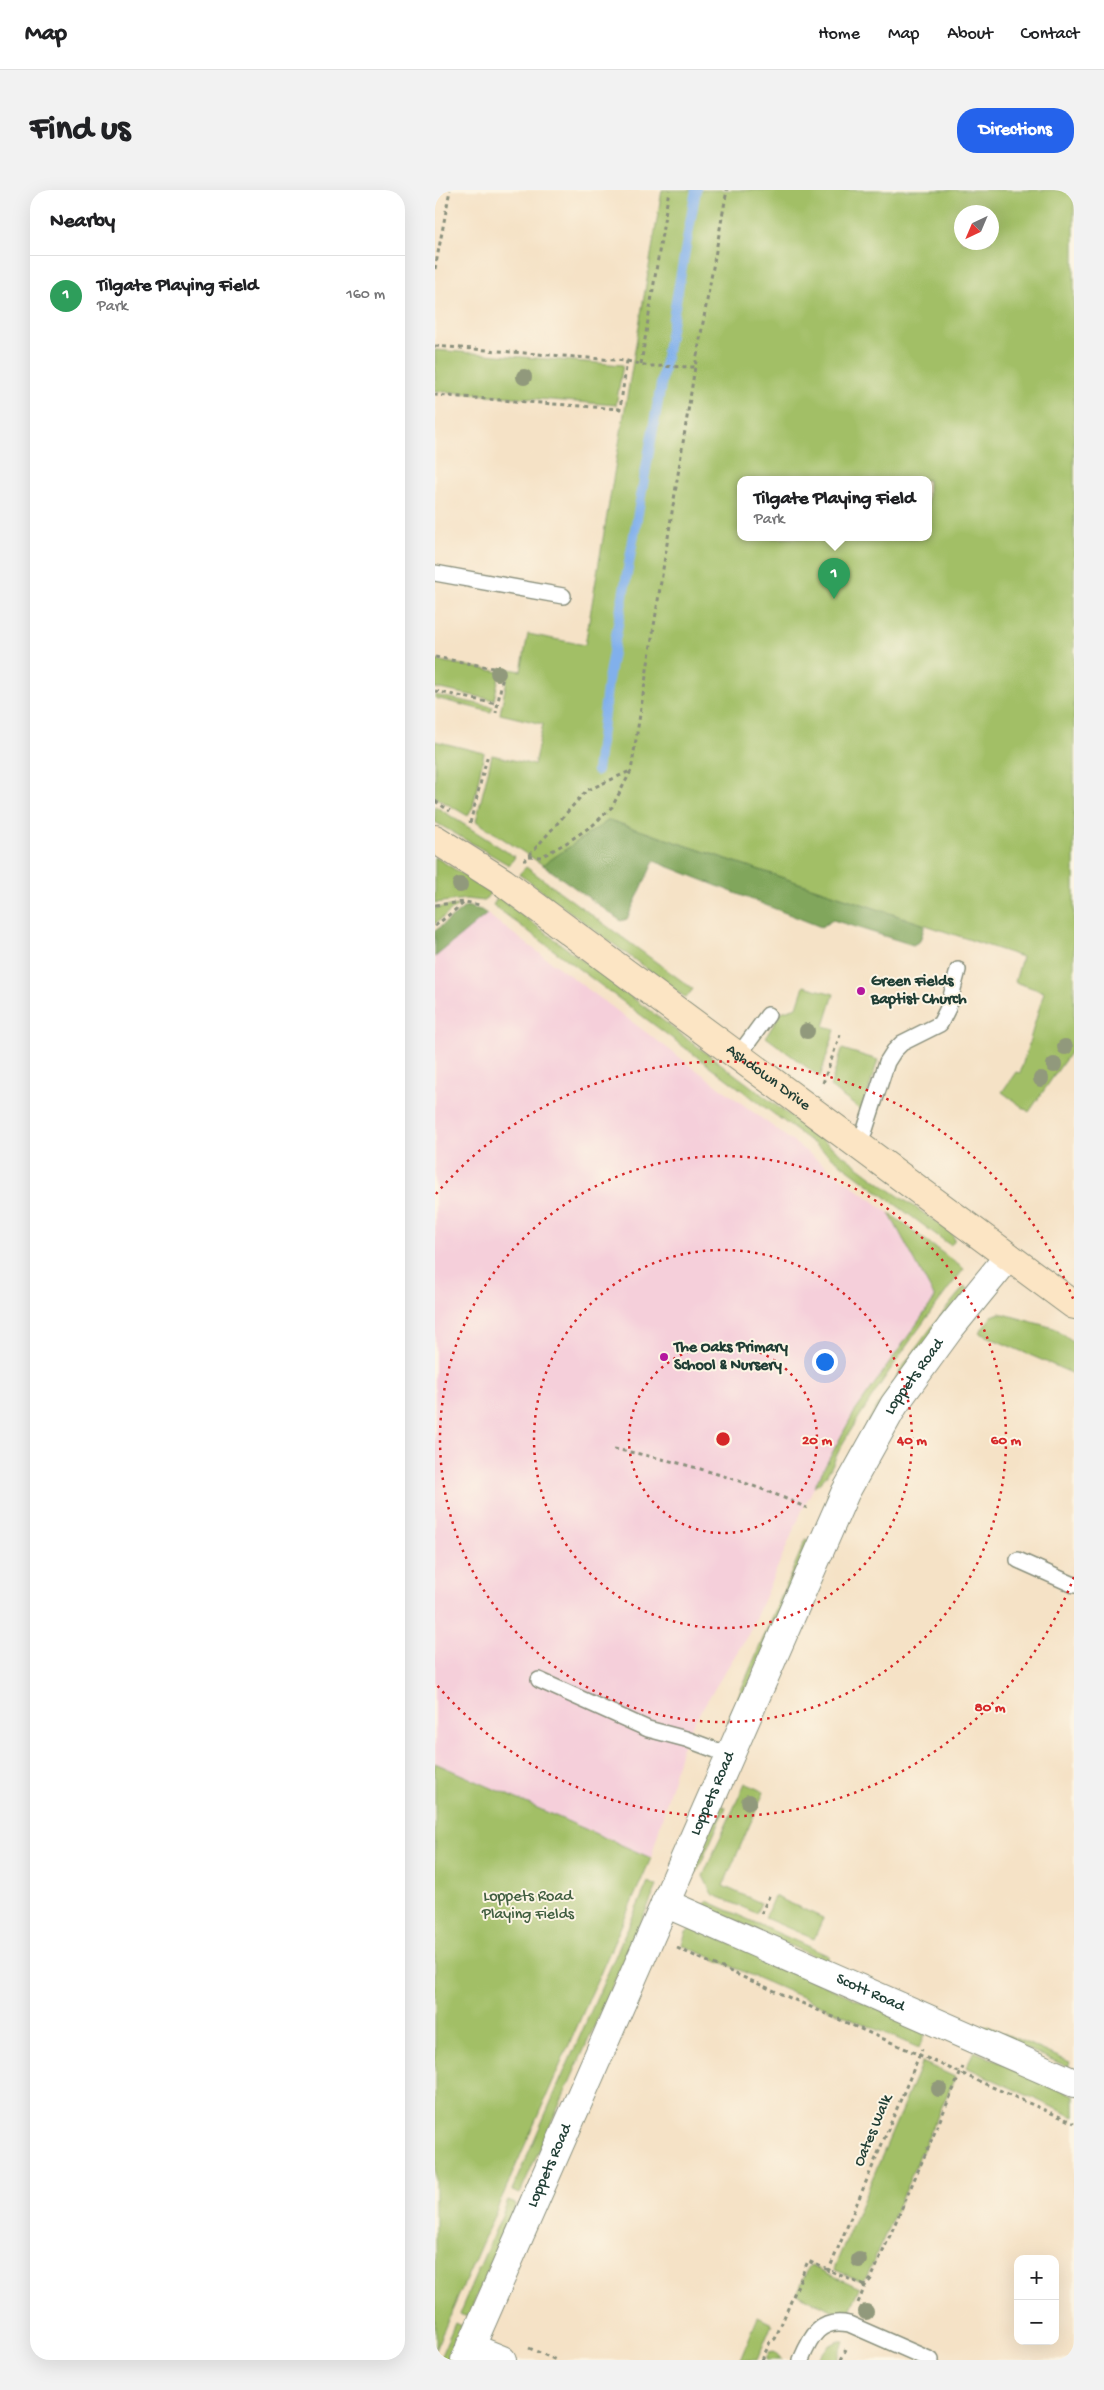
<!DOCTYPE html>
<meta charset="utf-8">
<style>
:root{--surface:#fff;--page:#f2f2f2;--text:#202124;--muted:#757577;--line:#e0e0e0;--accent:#2563eb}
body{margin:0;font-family:"Gochi Hand",sans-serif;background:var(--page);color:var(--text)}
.controls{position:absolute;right:15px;bottom:15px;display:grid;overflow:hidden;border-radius:10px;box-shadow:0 5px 20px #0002}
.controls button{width:45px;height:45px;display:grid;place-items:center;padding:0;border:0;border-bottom:1px solid var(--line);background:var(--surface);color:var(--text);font:25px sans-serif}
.compass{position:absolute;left:519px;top:15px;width:45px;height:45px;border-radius:50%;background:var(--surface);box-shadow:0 5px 20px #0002;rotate:224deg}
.you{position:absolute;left:389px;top:1171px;width:18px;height:18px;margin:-12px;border:4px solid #fff;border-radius:50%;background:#1a73e8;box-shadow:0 0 0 8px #1a73e833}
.badge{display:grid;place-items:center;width:32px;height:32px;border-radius:50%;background:var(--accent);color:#fff;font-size:16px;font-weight:700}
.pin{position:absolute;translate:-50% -41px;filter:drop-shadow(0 1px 2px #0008)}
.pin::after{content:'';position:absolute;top:26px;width:18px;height:15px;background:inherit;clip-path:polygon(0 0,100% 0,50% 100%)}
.popup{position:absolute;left:302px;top:286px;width:195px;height:65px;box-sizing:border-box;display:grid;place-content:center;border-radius:10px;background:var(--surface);filter:drop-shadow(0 1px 4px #0005);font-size:16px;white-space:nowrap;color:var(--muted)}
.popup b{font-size:19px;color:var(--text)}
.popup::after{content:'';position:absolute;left:50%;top:100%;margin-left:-10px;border:10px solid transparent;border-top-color:var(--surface)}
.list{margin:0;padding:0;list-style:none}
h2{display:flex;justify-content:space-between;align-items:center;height:65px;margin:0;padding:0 20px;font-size:21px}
h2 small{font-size:16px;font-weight:400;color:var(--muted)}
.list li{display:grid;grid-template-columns:32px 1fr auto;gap:15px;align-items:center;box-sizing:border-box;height:80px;padding:0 20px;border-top:1px solid var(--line)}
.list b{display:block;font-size:19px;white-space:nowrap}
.list p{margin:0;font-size:16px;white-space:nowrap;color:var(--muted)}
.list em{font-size:16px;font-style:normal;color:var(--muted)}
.map{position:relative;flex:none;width:639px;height:2170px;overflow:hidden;border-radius:20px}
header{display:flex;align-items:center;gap:30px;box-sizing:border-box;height:70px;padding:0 25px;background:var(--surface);border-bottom:1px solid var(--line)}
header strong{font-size:24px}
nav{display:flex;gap:28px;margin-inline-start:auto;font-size:18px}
.intro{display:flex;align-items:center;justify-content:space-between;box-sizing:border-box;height:120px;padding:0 30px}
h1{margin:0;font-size:35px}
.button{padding:12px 22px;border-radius:20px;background:var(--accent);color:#fff;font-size:18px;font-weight:700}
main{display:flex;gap:30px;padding:0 30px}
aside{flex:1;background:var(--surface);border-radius:20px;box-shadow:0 5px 20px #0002}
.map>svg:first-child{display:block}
.built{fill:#f5cfda}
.green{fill:#a2bf66;stroke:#607e4d;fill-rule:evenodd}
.forest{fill:#81a65b;stroke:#507248}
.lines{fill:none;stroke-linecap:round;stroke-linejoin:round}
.stream{stroke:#81b0eb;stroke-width:10}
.lane-casing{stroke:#8a907d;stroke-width:18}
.street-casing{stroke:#8a907d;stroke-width:30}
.secondary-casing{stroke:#8a907d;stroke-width:30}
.path{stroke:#8a907d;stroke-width:3;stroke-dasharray:4 4;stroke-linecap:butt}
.lane{stroke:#fff;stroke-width:15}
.street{stroke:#fff;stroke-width:28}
.secondary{stroke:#fce5c4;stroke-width:28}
.tree{fill:#91997c}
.ring{fill:none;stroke:#d62828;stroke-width:2.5;stroke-dasharray:2.5 5}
.poi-dot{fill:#b5179e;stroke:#fcf5e5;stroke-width:2}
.labels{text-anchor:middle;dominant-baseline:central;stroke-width:4;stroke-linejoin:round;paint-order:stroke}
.poi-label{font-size:16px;font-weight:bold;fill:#1f3d34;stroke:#fcf5e5;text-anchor:start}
.street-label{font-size:16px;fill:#1f3d34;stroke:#fcf5e5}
.park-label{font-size:16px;fill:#405e40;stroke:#fcf5e5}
.centre{fill:#d62828;stroke:#fcf5e5;stroke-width:2.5}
.ring-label{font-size:15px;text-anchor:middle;font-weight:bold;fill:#d62828;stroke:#fcf5e5;stroke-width:4;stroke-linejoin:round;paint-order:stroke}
</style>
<header>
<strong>Map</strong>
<nav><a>Home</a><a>Map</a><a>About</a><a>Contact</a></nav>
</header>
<div class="intro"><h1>Find us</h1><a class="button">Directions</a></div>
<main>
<aside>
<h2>Nearby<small></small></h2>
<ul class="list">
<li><span class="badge" style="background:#2e9e5b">1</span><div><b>Tilgate Playing Field</b><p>Park</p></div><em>160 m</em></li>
</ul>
</aside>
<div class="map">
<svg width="639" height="2170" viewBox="0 0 639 2170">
<rect width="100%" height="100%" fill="#fcf5e5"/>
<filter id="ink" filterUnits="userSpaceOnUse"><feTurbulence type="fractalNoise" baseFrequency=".02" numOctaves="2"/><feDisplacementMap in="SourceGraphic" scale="10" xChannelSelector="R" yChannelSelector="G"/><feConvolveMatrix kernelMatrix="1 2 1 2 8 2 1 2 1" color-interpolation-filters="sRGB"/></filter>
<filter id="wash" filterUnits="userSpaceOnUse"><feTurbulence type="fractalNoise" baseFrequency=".0096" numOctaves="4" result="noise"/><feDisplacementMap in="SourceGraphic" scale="20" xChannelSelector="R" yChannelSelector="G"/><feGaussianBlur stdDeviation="1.12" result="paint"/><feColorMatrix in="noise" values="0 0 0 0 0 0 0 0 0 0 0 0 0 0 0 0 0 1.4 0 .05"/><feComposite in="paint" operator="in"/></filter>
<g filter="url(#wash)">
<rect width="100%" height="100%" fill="#f5e2c6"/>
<path class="built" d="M52,724L454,1023L500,1108L417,1226L369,1316L314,1443L257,1535L246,1560L216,1668L0,1573V767Z"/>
<g class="green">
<path d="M227,0H639V857L594,922L567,902L581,882L585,883L609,802L580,792L587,767L174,630L108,675L41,631L57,565L99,575L108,534L65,524L74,479L86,481L93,444L150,455ZM526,22H556V52H526ZM305,290H493V348H305Z"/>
<path d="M0,160L188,175L181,215L0,201Z"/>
<path d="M0,470L65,482L59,510L0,498Z"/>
<path d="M0,505L58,517L56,522L0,508Z"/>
<path d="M0,551L49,563L38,617L33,626L0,607Z"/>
<path d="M0,616L80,667L74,675L0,632Z"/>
<path d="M0,667L5,670L56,702L49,711L31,709L0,713Z"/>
<path d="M91,677L258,799L251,808L84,684Z"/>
<path d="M63,707L449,996L515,1041L519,1048V1052L515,1055L480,1029L58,715Z"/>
<path d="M23,715L0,734V718Z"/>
<path d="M369,796L399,804L389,836L400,840L385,887L331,847L346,822L362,817Z"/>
<path d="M407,859L443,870L427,921L395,897Z"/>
<path d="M454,1023L529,1079C485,1134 445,1193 408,1253C399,1268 395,1288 379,1297L417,1226L500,1108Z"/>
<path d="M530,1096L534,1100L398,1305L392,1306C430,1231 475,1160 530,1096Z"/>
<path d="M565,1123L619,1138L639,1153V1184L544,1143L557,1126Z"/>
<path d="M371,1349L376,1352L297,1533L293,1530Z"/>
<path d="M0,1573L216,1668L0,2160Z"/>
<path d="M310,1593L329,1602L288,1696L326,1713L321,1723L277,1704L268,1686Z"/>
<path d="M285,1615L291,1617L262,1682L257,1679Z"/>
<path d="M213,1692L222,1696L85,2003L77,2000Z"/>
<path d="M339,1706L388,1728L379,1749L330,1728Z"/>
<path d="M272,1711L394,1766L391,1772L269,1716Z"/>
<path d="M255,1739L264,1740L491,1840L484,1858L247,1755L251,1742Z"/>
<path d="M550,1835L635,1872L633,1877L549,1840Z"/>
<path d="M539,1861L639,1905V1927L531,1877Z"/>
<path d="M487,1872L520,1887L432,2086L427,2091L400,2080V2076Z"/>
<path d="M73,2011L81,2014L33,2127L24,2124Z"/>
<path d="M377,2076L425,2098L412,2127L362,2104L373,2078Z"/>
<path d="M323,2127L337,2134L322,2170H305Z"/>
<path d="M20,2133L30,2137L15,2170H4Z"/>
<path d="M404,2151H409L402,2170H383L393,2156Z"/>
<path d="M339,2161L347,2170H331L334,2162Z"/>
</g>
<g class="forest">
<path d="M174,630L490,735L485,751L478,755L398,730L386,737L219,671L192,729L186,731L108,675Z"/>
<path d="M31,716L46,720L52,724L0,767V741Z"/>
</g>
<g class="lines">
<path class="stream" d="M162,581L173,490L261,0"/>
</g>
</g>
<g filter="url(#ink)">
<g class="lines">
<defs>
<g id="lane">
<path d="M0,383L128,406"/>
<path d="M303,866L333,825"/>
<path d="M425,955L452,872L459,861L467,853L505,834L513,818L523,780"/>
<path d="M583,1370L639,1395"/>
<path d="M104,1490L213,1539L251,1549L294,1565"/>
<path d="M366,2170C376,2146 385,2128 414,2134L496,2170"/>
</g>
<g id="street">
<path id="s1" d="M230,1713L639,1893"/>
<path d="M35,2157L67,2170"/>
<path id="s2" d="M30,2170L410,1303L459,1215L516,1137L573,1067"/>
</g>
<g id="secondary">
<path id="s3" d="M0,649L68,692L639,1115"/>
</g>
</defs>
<use href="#lane" class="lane-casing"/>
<use href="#street" class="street-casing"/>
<use href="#secondary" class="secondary-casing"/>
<g class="path">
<path d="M0,79L15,0"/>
<path d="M0,156L192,171L185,219L0,205"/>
<path d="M192,171L214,176L260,177"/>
<path d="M206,174L234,0"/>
<path d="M0,467L69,480L61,523"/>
<path d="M0,501L62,514"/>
<path d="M0,611L15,621"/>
<path d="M35,633L53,564"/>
<path d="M94,666L106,667L131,653L158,635L177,617L196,581L260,177L292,0"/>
<path d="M89,671L151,601L195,581"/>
<path d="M0,715L30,712"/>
<path d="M0,736L30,712L45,715"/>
<path d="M388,893L405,845"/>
<path d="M179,1259C245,1271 311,1290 372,1318"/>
<path d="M326,1724L335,1704"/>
<path d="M242,1758L639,1933"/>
<path d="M393,2082L487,1859"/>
<path d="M423,2113L430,2096L436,2089L528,1877"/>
<path d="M94,2158L121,2170"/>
<path d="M327,2170L335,2152L340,2149L373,2071L430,2096"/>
<path d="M406,2170L411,2159"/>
</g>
<use href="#lane" class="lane"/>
<use href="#street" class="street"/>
<use href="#secondary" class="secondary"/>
</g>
<g class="tree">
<circle cx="89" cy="187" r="8"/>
<circle cx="63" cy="483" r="8"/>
<circle cx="25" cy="695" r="8"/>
<circle cx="372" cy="841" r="8"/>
<circle cx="630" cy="857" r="8"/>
<circle cx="619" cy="875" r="8"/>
<circle cx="606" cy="889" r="8"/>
<circle cx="314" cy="1612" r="8"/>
<circle cx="504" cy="1899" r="8"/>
<circle cx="424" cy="2070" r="8"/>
<circle cx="431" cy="2122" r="8"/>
</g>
</g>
<g class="ring">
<circle cx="288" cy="1249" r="94"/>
<circle cx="288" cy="1249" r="189"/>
<circle cx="288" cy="1249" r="283"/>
<path d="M639 1387A377 377 0 0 1 1 1494M1 1004A377 377 0 0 1 639 1111"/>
</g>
<g class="poi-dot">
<circle cx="426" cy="801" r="5"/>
<circle cx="229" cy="1167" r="5"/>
</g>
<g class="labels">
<g class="poi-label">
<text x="436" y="792">Green Fields<tspan x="436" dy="18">Baptist Church</tspan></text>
<text x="239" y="1158">The Oaks Primary<tspan x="239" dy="18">School &amp; Nursery</tspan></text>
</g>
<g class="street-label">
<text stroke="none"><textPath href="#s3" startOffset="410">Ashdown Drive</textPath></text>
<text stroke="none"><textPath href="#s2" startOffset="1082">Loppets Road</textPath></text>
<text stroke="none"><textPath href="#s2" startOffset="618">Loppets Road</textPath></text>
<text stroke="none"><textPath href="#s1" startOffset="224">Scott Road</textPath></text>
<text transform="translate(439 1941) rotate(-67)">Oates Walk</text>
<text stroke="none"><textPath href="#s2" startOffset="212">Loppets Road</textPath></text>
</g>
<g class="park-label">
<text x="93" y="1707">Loppets Road<tspan x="93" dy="18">Playing Fields</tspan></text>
</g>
</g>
<circle cx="288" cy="1249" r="8" class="centre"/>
<g class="ring-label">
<text x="382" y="1254">20 m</text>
<text x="477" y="1254">40 m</text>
<text x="571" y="1254">60 m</text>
<text x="555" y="1521">80 m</text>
</g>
</svg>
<div class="controls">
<button>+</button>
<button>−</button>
</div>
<svg class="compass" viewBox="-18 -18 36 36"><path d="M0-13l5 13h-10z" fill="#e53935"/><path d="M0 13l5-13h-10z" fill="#757577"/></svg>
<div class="you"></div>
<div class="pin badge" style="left:399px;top:409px;background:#2e9e5b">1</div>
<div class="popup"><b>Tilgate Playing Field</b>Park</div>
</div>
</main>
